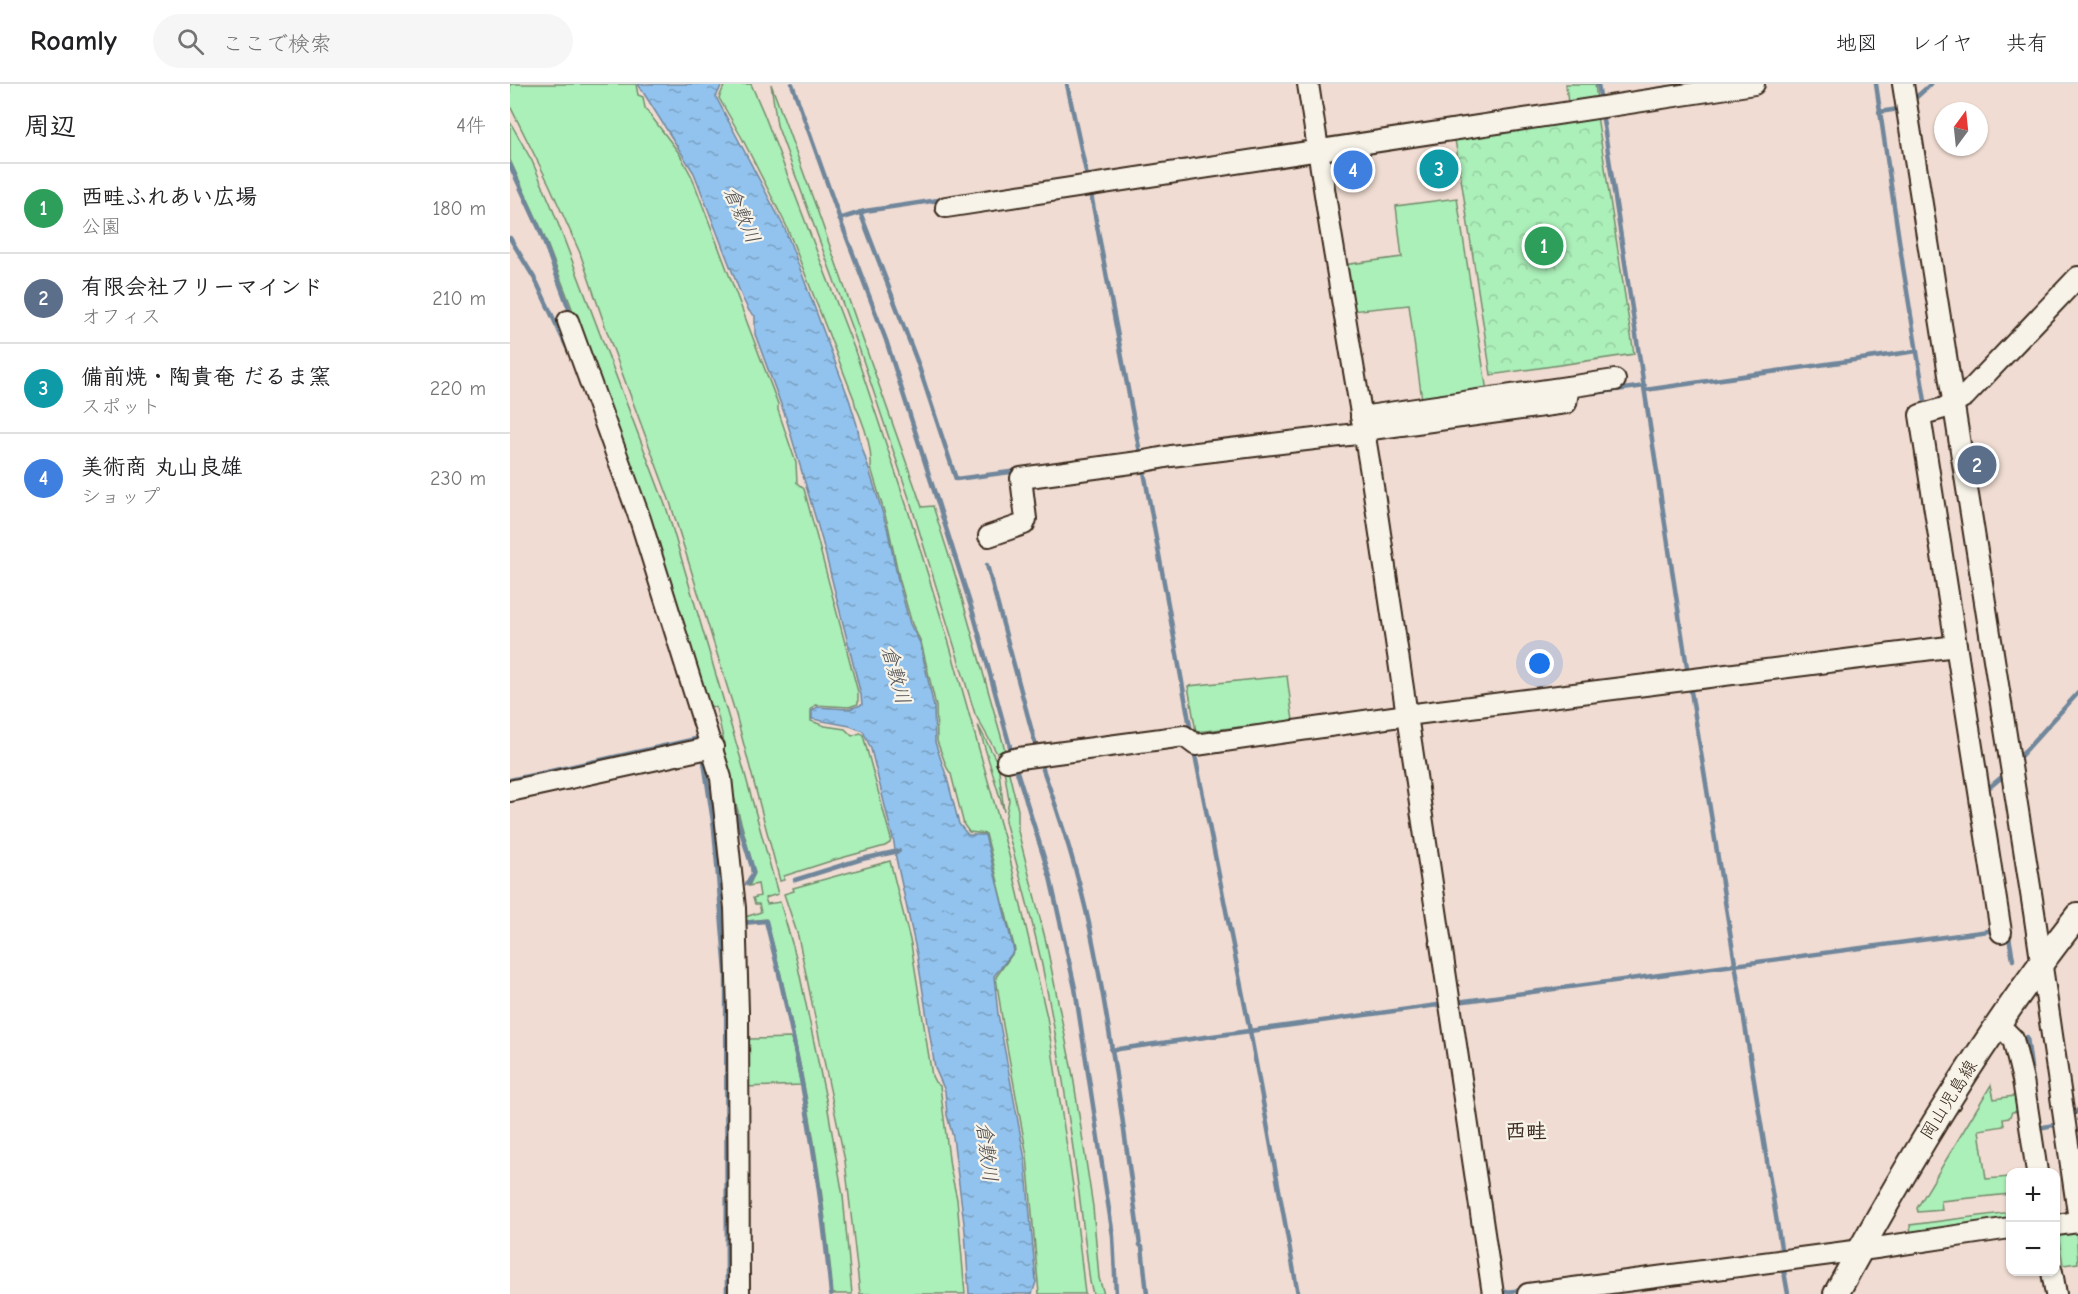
<!DOCTYPE html>
<html lang="ja">
<meta charset="utf-8">
<style>
:root{--surface:#fff;--page:#f6f6f6;--text:#202124;--muted:#757577;--line:#e0e0e0;--accent:#c8321e}
body{margin:0;font-family:"Comic Neue","Klee One",sans-serif;background:var(--page);color:var(--text)}
.controls{position:absolute;right:18px;bottom:18px;display:grid;overflow:hidden;border-radius:12px;box-shadow:0 2px 4px #0004}
.controls button{width:54px;height:54px;display:grid;place-items:center;padding:0;border:0;border-bottom:2px solid var(--line);background:var(--surface);color:var(--text);font:30px sans-serif}
.compass{position:absolute;left:1424px;top:18px;width:54px;height:54px;border-radius:50%;background:var(--surface);box-shadow:0 2px 4px #0004;rotate:15deg}
.you{position:absolute;left:1030px;top:580px;width:21px;height:21px;margin:-15px;border:4px solid #fff;border-radius:50%;background:#1a73e8;box-shadow:0 0 0 9px #1a73e833}
.badge{display:grid;place-items:center;width:39px;height:39px;border-radius:50%;background:var(--accent);color:#fff;font-size:20px;font-weight:700}
.pin{position:absolute;translate:-50% -50%;border:3px solid #fff;box-shadow:0 2px 6px #0006}
.list{margin:0;padding:0;list-style:none}
h2{display:flex;justify-content:space-between;align-items:center;height:78px;margin:0;padding:0 24px;font-size:26px}
h2 small{font-size:20px;font-weight:400;color:var(--muted)}
.list li{display:grid;grid-template-columns:39px 1fr auto;gap:18px;align-items:center;box-sizing:border-box;height:90px;padding:0 24px;border-top:2px solid var(--line)}
.list b{display:block;font-size:22px;white-space:nowrap}
.list p{margin:0;font-size:20px;white-space:nowrap;color:var(--muted)}
.list em{font-size:20px;font-style:normal;color:var(--muted)}
.icon{flex:none;width:33px;height:33px;fill:none;stroke:currentColor;stroke-width:2;stroke-linecap:round;stroke-linejoin:round}
.map{position:relative;flex:none;width:1568px;height:1210px;overflow:hidden}
header{display:flex;align-items:center;gap:36px;box-sizing:border-box;height:84px;padding:0 30px;background:var(--surface);border-bottom:2px solid var(--line)}
header strong{font-size:28px}
nav{display:flex;gap:33px;margin-inline-start:auto;font-size:21px}
.search{width:420px;height:54px;background:var(--page);display:flex;align-items:center;gap:15px;box-sizing:border-box;padding:0 21px;border-radius:33px;color:var(--muted);font-size:22px}
main{display:flex}
aside{flex:1;background:var(--surface)}
.map>svg:first-child{display:block}
.grass{fill:#abefb9;stroke:#738c6c;stroke-width:1.5}
.forest{fill:url(#forest-crowns);stroke:#738c6c;stroke-width:1.5}
.water{fill:url(#water-ripples);stroke:#6f869b;stroke-width:1.5}
.lines{fill:none;stroke-linecap:round;stroke-linejoin:round}
.stream{stroke:#6f869b;stroke-width:4.5}
.minor-casing{stroke:#3b2a1e;stroke-width:24}
.major-casing{stroke:#3b2a1e;stroke-width:28}
.minor{stroke:#f7f3e8;stroke-width:20}
.major{stroke:#f7f3e8;stroke-width:24}
.labels{text-anchor:middle;dominant-baseline:central;stroke-width:4.5;stroke-linejoin:round;paint-order:stroke}
.street-label{font-size:18px;fill:#3b2a1e;stroke:#f7f3e8}
.water-label{font-size:20px;font-style:italic;fill:#515052;stroke:#f7f3e8}
.quarter-label{font-size:21px;font-weight:bold;fill:#3b2a1e;stroke:#f7f3e8}
</style>
<header>
<strong>Roamly</strong>
<div class="search"><svg class="icon" aria-label="search" viewBox="0 0 24 24"><circle cx="10" cy="10" r="6"/><path d="M15 15l6 6"/></svg>ここで検索</div>
<nav><a>地図</a><a>レイヤ</a><a>共有</a></nav>
</header>
<main>
<aside>
<h2>周辺<small>4件</small></h2>
<ul class="list">
<li><span class="badge" style="background:#2e9e5b">1</span><div><b>西畦ふれあい広場</b><p>公園</p></div><em>180 m</em></li>
<li><span class="badge" style="background:#5c6f8a">2</span><div><b>有限会社フリーマインド</b><p>オフィス</p></div><em>210 m</em></li>
<li><span class="badge" style="background:#0f9aa8">3</span><div><b>備前焼・陶貴奄 だるま窯</b><p>スポット</p></div><em>220 m</em></li>
<li><span class="badge" style="background:#3f7fe0">4</span><div><b>美術商 丸山良雄</b><p>ショップ</p></div><em>230 m</em></li>
</ul>
</aside>
<div class="map">
<svg width="1568" height="1210" viewBox="0 0 1568 1210">
<defs>
<pattern id="forest-crowns" width="20" height="18" patternUnits="userSpaceOnUse" patternTransform="scale(1.5)"><rect width="20" height="18" fill="#abefb9"/><path d="M2 6a3 3 0 1 1 6 0M12 15a3 3 0 1 1 6 0" fill="none" stroke="#94cd9f"/></pattern>
<pattern id="water-ripples" width="26" height="14" patternUnits="userSpaceOnUse" patternTransform="scale(1.5)"><rect width="26" height="14" fill="#92c3ee"/><path d="M2 4q2-2 4 0t4 0M15 11q2-2 4 0t4 0" fill="none" stroke="#789fc0"/></pattern>
</defs>
<rect width="100%" height="100%" fill="#f0dcd2"/>
<filter id="ink" filterUnits="userSpaceOnUse"><feTurbulence type="fractalNoise" baseFrequency=".0167" numOctaves="2"/><feDisplacementMap in="SourceGraphic" scale="12" xChannelSelector="R" yChannelSelector="G"/><feConvolveMatrix kernelMatrix="1 2 1 2 8 2 1 2 1" color-interpolation-filters="sRGB"/></filter>
<g filter="url(#ink)">
<g class="grass">
<path d="M0,0H126L128,11L133,13L135,24L169,69L182,93L268,320V326L286,379L287,399L294,405L348,608V620L339,623L305,621L301,626V637L315,642L335,645L342,652L350,649L353,651L381,755L380,759L375,762L324,776L274,792V796L270,797L226,631L160,418L102,262L70,169L39,100L0,22Z"/>
<path d="M215,0H241L254,30L344,264L397,423L439,559L499,771L537,933L563,1102L575,1210H529L517,1072L493,941L486,893L505,866L476,750L459,748L454,741L441,690L437,684L427,657L426,622L411,558L402,540L389,494L378,441L361,384C362,368 356,347 350,332C347,324 345,324 344,315L276,141L232,54L209,14Z"/>
<path d="M261,0L309,131L412,423L423,422L447,497L497,673L493,674L488,671L465,630L401,420L350,267L267,41Z"/>
<path d="M1056,0H1085L1087,16L1058,20Z"/>
<path d="M0,38L22,77L41,121L157,426L230,672L268,810L255,814L257,820L270,818L286,873L317,1020L333,1112L342,1210H323C315,1124 303,1040 285,956C277,915 268,875 256,835L237,837L235,833L251,828L249,820H245L243,814L250,812L248,800L239,802L245,789L211,666L214,658L206,624L198,621L156,490V484L152,478L78,266L31,144L0,76Z"/>
<path d="M947,114L977,308L912,316L899,221L841,227L833,181L892,173L886,122Z"/>
<path d="M777,592L783,637L686,648L678,602Z"/>
<path d="M468,641L486,676L490,679L489,687L494,727Z"/>
<path d="M494,685H498L508,726V747L536,858L563,992L583,1123L589,1194L594,1210H583L580,1198C568,1097 555,996 535,896C525,843 509,790 495,737L499,716Z"/>
<path d="M380,777L401,860L422,992L425,998L430,1002L440,1083L447,1115L455,1210H350L335,1077L288,852L274,810L284,807L283,804Z"/>
<path d="M238,950L240,955L281,954L291,1001L235,1003Z"/>
<path d="M1481,1001L1484,1015L1511,1011L1509,1027L1502,1028L1499,1034L1493,1035L1494,1042L1469,1046L1476,1095L1500,1093V1110L1431,1117L1432,1126L1408,1128L1407,1124Z"/>
<path d="M1500,1128V1138L1401,1151L1400,1141Z"/>
<path d="M1566,1141L1568,1179L1553,1181L1547,1144Z"/>
</g>
<path class="forest" d="M1087,32L1124,270L981,291L945,55Z"/>
<path class="water" d="M128,0H212L206,13L275,145L339,315L347,341L350,357L377,443L388,496L400,540L410,559L424,623L425,658L437,694L449,740L458,751H475L504,867L484,892L488,930L515,1075L526,1198L522,1210H459L455,1147L443,1053L437,1031L435,1007L425,984L407,870L386,774L384,759L361,665L353,647L340,642L302,635V627L307,623L338,625L352,621L351,611L312,456L276,334L245,250V232L239,227L232,213L184,89Z"/>
<g class="lines">
<g class="stream">
<path d="M282,0L332,141L376,256L464,532L502,670"/>
<path d="M557,0L578,97"/>
<path d="M1088,0L1091,18"/>
<path d="M1366,0L1393,183L1416,323"/>
<path d="M1401,18L1421,0"/>
<path d="M1369,28L1389,25"/>
<path d="M1092,29L1178,590"/>
<path d="M0,81L29,144L62,233"/>
<path d="M580,105L631,374"/>
<path d="M350,128L407,277L446,395L508,387"/>
<path d="M329,135L355,127L435,115"/>
<path d="M0,154L26,197L59,268"/>
<path d="M1135,306L1407,267"/>
<path d="M1084,309L1135,302"/>
<path d="M633,382L681,648"/>
<path d="M477,481L527,666"/>
<path d="M1180,601L1272,1170"/>
<path d="M684,666L740,947L788,1210"/>
<path d="M193,671L204,744L216,888L217,1210"/>
<path d="M1507,676L1568,609"/>
<path d="M530,677C550,732 568,788 580,844C602,949 615,1055 630,1161L632,1163L637,1210"/>
<path d="M505,681L540,793L565,904L603,1152L606,1210"/>
<path d="M0,696L190,654"/>
<path d="M1475,707L1493,692"/>
<path d="M223,721L242,783L243,790L237,800"/>
<path d="M285,796L352,775L389,767"/>
<path d="M232,839L256,837C288,960 309,1084 321,1210"/>
<path d="M1498,847L1503,876"/>
<path d="M947,918L1486,846"/>
<path d="M1517,953L1523,998"/>
<path d="M601,966L935,920"/>
<path d="M1561,1033L1568,1026"/>
<path d="M1529,1044L1548,1040"/>
<path d="M1546,1162L1549,1186"/>
<path d="M1273,1182L1278,1210"/>
<path d="M995,1208L1013,1206"/>
</g>
<defs>
<g id="minor">
<path d="M798,0L820,143L861,389L983,1210"/>
<path d="M1393,0L1524,828L1568,1129"/>
<path d="M436,123L1244,0"/>
<path d="M58,237L130,435L211,694L225,824L228,928L229,1210"/>
<path d="M851,333L1105,296"/>
<path d="M854,346L1056,319L1059,303"/>
<path d="M479,452L514,440L516,435L511,394L629,378L661,372L855,349"/>
<path d="M497,677L509,674L674,652L686,661L897,631L1446,562"/>
<path d="M0,707L203,663"/>
<path d="M1491,848L1410,331L1434,324L1455,312L1568,193"/>
<path d="M1496,948L1503,955L1513,996L1527,1088"/>
<path d="M1546,1141L1568,1138"/>
<path d="M1542,1188L1546,1210"/>
<path d="M1018,1210L1366,1164L1500,1144"/>
</g>
<path id="major" d="M1326,1210C1398,1078 1475,949 1568,831"/>
</defs>
<use href="#minor" class="minor-casing"/>
<use href="#major" class="major-casing"/>
<use href="#minor" class="minor"/>
<use href="#major" class="major"/>
</g>
</g>
<g class="labels">
<g class="street-label">
<text transform="translate(1439 1016) rotate(-58)">岡山児島線</text>
</g>
<g class="water-label">
<text transform="translate(232 131) rotate(66)">倉敷川</text>
<text transform="translate(386 591) rotate(75)">倉敷川</text>
<text transform="translate(477 1068) rotate(83)">倉敷川</text>
</g>
<g class="quarter-label">
<text x="1016" y="1047">西畦</text>
</g>
</g>
</svg>
<div class="controls">
<button>+</button>
<button>−</button>
</div>
<svg class="compass" viewBox="-18 -18 36 36"><path d="M0-13l5 13h-10z" fill="#e53935"/><path d="M0 13l5-13h-10z" fill="#757577"/></svg>
<div class="you"></div>
<div class="pin badge" style="left:1034px;top:162px;background:#2e9e5b">1</div>
<div class="pin badge" style="left:1467px;top:381px;background:#5c6f8a">2</div>
<div class="pin badge" style="left:929px;top:85px;background:#0f9aa8">3</div>
<div class="pin badge" style="left:843px;top:86px;background:#3f7fe0">4</div>
</div>
</main>
